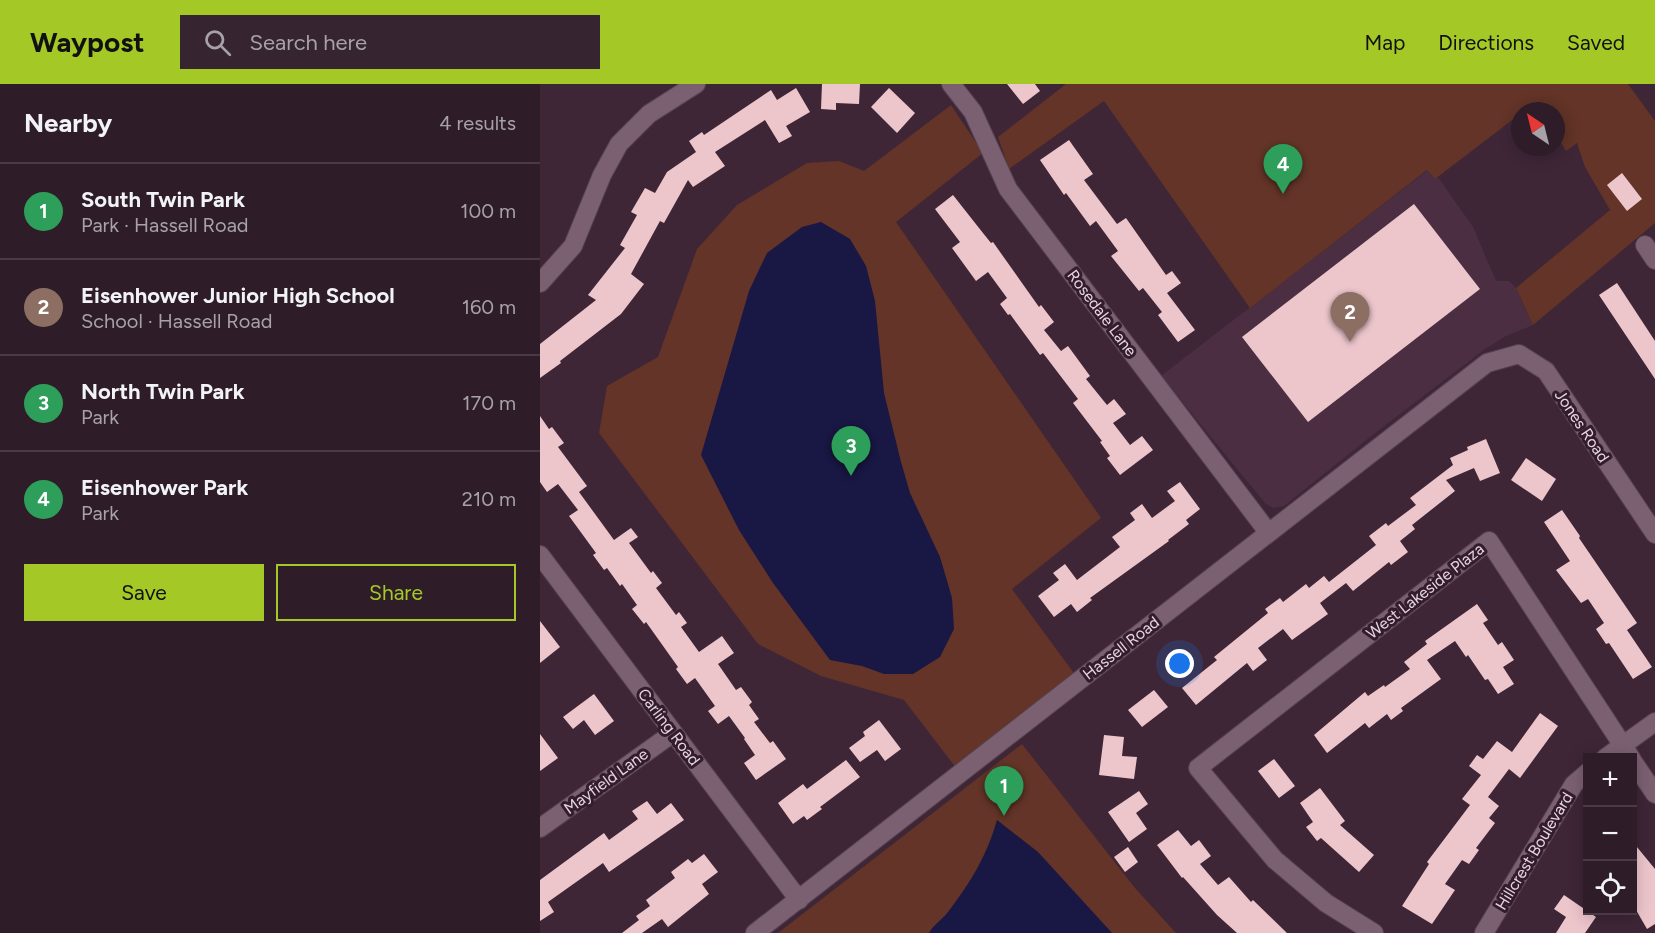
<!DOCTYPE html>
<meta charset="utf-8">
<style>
:root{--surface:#2e1c29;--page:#362531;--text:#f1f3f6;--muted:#a7a1a8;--line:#493a46;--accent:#a4c825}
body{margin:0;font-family:Figtree,sans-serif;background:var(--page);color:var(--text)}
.controls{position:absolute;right:18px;bottom:18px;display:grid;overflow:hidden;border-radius:0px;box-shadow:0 3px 15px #0003}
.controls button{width:54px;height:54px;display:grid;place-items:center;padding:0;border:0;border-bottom:2px solid var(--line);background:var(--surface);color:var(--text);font:30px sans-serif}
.compass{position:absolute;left:971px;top:18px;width:54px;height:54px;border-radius:50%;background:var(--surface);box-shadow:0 3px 15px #0003;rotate:325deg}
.you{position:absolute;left:640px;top:580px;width:21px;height:21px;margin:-15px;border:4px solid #fff;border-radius:50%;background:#1a73e8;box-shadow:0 0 0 9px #1a73e833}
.badge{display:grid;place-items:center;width:39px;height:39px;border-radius:50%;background:var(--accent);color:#fff;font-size:20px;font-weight:700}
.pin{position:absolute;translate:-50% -50px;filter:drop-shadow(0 2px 3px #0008)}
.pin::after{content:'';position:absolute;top:32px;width:21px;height:18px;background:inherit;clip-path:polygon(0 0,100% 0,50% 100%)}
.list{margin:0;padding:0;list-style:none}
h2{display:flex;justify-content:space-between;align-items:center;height:78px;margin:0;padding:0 24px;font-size:26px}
h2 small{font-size:20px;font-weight:400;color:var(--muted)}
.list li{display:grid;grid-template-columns:39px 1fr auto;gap:18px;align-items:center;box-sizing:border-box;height:96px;padding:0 24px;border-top:2px solid var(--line)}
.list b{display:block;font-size:22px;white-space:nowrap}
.list p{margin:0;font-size:20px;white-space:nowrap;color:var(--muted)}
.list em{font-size:20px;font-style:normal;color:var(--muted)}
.actions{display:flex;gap:12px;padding:18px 24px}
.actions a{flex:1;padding:14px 0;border:2px solid var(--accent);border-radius:0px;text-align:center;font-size:21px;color:var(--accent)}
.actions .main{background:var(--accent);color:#111}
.icon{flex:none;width:33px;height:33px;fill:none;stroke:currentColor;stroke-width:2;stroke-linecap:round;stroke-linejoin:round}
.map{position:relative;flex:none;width:1115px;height:849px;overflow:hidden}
header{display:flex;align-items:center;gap:36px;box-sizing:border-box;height:84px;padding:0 30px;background:var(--accent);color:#111}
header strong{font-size:28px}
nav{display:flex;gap:33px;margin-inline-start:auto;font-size:21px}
.search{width:420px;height:54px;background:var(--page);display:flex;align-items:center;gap:15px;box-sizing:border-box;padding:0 21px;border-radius:0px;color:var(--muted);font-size:22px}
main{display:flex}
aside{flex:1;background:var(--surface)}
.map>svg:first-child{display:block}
.built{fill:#4b2e42}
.green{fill:#633427}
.water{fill:#191743}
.building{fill:#edc6cc}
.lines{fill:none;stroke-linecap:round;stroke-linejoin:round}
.minor-casing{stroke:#564250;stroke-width:20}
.tertiary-casing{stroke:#564250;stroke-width:20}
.minor{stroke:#7b6072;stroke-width:18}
.tertiary{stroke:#7b6072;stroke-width:18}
.labels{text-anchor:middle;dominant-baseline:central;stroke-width:6;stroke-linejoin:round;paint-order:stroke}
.street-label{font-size:16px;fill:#e6d6e0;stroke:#331c2c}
</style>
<header>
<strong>Waypost</strong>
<div class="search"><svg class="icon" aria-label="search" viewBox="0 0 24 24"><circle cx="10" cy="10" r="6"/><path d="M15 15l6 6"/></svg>Search here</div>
<nav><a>Map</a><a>Directions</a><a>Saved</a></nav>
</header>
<main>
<aside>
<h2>Nearby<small>4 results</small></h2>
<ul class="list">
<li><span class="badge" style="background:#2e9e5b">1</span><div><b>South Twin Park</b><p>Park · Hassell Road</p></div><em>100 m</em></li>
<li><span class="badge" style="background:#8d6e63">2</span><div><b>Eisenhower Junior High School</b><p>School · Hassell Road</p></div><em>160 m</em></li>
<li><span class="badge" style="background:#2e9e5b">3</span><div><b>North Twin Park</b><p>Park</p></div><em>170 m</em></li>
<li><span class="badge" style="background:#2e9e5b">4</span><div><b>Eisenhower Park</b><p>Park</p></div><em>210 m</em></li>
</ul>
<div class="actions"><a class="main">Save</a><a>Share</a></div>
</aside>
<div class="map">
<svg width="1115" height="849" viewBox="0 0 1115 849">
<rect width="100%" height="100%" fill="#3e2637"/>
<path class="built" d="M888,86L895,95L898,93L933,143L956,197H969L976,204L993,241L966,252L945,265L830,353L744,422L733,424L725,419L621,292Z"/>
<g class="green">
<path d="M526,0H1088L1115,37V139L993,241L976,204L1070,126L1045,83L1037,59L1026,67L1016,51V27H1001L995,19L984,27H980V30L895,95L887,86L710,224L564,17L469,85L458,53Z"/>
<path d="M411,21L443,69L356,138L561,434L472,505L539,596L420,689L364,616L281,592L218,560L59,349L67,302L118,273L157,165L197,121L267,79L299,77L324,87Z"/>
<path d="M482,660L595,804L636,849H238Z"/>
</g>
<g class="water">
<path d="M281,138L310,155L326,182L335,217L344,309L361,378L370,409L400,473L412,514L414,545L400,573L373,590H344L322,582L290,576L233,499L199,446L161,371L209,207L227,169L262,143Z"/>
<path d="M457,736L498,768L572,849H389C393,841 402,836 408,828C430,799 447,772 457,736Z"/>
</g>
<g class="building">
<path d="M282,0H320L319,20L296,19V26L281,25Z"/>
<path d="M467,0H495L500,7L483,20Z"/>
<path d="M256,4L270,28L246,42L252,52L239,59L225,36L175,68L185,82L153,103L148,96L124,139L120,137L91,190L104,200L81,230L20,277L21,279L0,294V260L56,216L48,211L85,164L80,161L97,131L91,128L105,104L115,109L127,88L156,68L149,57L162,48L164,51L231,6L237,16Z"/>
<path d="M349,4L375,29L357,49L331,23Z"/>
<path d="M529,56L553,90L544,96L577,140L586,134L626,191L632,187L641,199L627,209L655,246L638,258L618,231L622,228L603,204L599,207L571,172L578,167L556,137L550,142L526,109L524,111L500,76Z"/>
<path d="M1082,89L1102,115L1087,127L1067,101Z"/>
<path d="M413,111L439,144L451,159L453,158L499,223L501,221L514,238L504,246L521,267L528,262L550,292L546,295L567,321L574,315L586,330L573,339L590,361L602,352L613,366L580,391L567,374L570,372L560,358L562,357L533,319L538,315L503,269L500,271L470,230L468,231L460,220L467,214L448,188L436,197L412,164L420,158L395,125Z"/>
<path d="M874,120L940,205L768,338L702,253Z"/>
<path d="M1077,199L1115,257V295L1059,211Z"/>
<path d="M0,332L9,345L12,343L24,359L18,363L47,402L39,408L74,456L91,444L98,453L89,459L111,489L113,487L122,499L116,504L136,531L139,528L147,539L141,543L159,568L182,552L194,569L178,580L196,606L201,603L212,618L209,621L219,635L214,638L230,659L233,657L246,675L216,696L204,679L215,671L204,655L205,654L189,632L178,640L168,627L175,622L155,594L147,600L136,585L138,583L106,538L104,540L92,525L97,521L82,500L80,502L67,484L64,486L53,471L56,469L29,432L38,426L18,400L7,408L0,398Z"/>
<path d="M946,355L960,389L940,397L934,384L906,396L915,407L872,441L875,445L860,457L868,468L851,481L849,478L813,507L806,499L780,519L788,530L752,556L743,545L718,564L727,576L713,587L707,579L656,621L642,604L677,576L674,573L728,529L725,525L740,514L743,518L766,500L769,504L784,492L789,498L836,461L829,452L846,439L848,442L876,421L870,414L913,381L910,374L928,366L927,363Z"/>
<path d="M986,374L1016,395L1002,417L971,396Z"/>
<path d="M640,398L660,425L646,436L649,440L628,456L629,457L550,514L552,516L537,528L531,520L514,533L498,512L519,496L513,489L525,480L537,496L580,463L572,453L595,436L590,429L602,420L612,434L635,417L627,407Z"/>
<path d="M1022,426L1040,452L1039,454L1097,539L1087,546L1112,583L1093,595L1069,559L1066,560L1056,545L1064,539L1048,515L1041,519L1016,486L1030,477L1004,438Z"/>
<path d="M937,520L948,536L943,539L958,561L962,558L974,576L963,583L974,600L958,610L948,595L945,596L928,571L926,573L915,557L887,576L901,595L861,624L863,627L851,636L847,630L829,644L825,639L787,669L774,651L825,608L828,612L844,601L845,603L870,585L864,578L887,560L885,557Z"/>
<path d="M0,537L20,563L0,579Z"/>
<path d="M614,606L628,623L602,643L588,626Z"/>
<path d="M54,610L74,637L55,651L44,636L33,645L23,633Z"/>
<path d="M1000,629L1018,642L980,694L969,685L948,713L959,722L949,734L955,739L936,764L939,766L929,780L922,776L905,800L915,806L892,840L862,822L889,780L887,778L930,721L922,715L941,691L929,682L937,671L943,675L957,657L972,668Z"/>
<path d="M339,636L361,665L345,677L337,666L320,678L309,664L325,652L323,648Z"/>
<path d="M0,650L18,674L0,687Z"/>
<path d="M564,651L584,653L582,672L597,673L594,695L559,691Z"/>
<path d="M734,675L755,702L739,714L718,687Z"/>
<path d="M306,676L320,693L280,723L282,725L267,736L264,732L253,740L238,719L263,700L267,705Z"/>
<path d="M780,704L805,737L800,741L834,771L819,788L781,754L777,757L766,743L773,738L760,719Z"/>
<path d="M599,707L608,720L596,729L607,745L589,758L568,728Z"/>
<path d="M107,717L117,730L131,719L144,736L69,788L63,779L8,818L14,828L0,837V796L64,749L69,756L98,735L92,727Z"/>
<path d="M638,746L651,762L659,756L671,772L660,780L678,801L689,793L711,818L713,816L747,849H697L677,831L643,793L642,794L617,761Z"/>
<path d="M1092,757L1115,785V840L1107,845L1092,819Z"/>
<path d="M588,763L598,778L585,788L574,773Z"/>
<path d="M164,770L178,788L162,800L169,810L128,843L122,835L102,849H82L99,836L96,832L110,822L106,816L135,794L131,788L148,775L152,779Z"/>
<path d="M1024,811L1056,833L1045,849H1016L1026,833L1014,825Z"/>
</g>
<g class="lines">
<defs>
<g id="minor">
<path d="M411,0L433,28L468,105L728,448"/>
<path d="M1105,161L1115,176"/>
<path d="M0,199L33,162L62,91L79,60L109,30L156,0"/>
<path d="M0,471L259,816"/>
<path d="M1065,674L1115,638"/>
<path d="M1092,676L1115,710"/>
<path d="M0,744L133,649"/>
<path d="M834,849L786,819L735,776L658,684L949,457L1091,674"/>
<path d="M944,849L1034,700L1048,688"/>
</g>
<path id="tertiary" d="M215,849L947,279L979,270L1006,287L1115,450"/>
</defs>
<use href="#minor" class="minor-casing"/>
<use href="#tertiary" class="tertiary-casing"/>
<use href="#minor" class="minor"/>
<use href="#tertiary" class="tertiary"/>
</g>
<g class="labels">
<g class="street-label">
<text transform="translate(562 229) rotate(53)">Rosedale Lane</text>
<text transform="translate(1042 342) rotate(56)">Jones Road</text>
<text transform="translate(885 507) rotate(-38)">West Lakeside Plaza</text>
<text transform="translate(581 564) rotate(-38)">Hassell Road</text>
<text transform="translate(129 643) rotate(53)">Carling Road</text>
<text transform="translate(66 697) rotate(-36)">Mayfield Lane</text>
<text transform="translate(994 767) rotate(-59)">Hillcrest Boulevard</text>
</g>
</g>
</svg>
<div class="controls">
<button>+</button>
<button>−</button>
<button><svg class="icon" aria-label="locate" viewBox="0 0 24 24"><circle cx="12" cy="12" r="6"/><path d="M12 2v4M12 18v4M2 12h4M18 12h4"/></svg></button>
</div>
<svg class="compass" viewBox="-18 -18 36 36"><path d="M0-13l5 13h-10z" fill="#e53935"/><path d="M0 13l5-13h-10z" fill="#a7a1a8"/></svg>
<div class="you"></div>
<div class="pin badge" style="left:464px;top:732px;background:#2e9e5b">1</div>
<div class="pin badge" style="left:810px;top:258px;background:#8d6e63">2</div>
<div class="pin badge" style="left:311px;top:392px;background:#2e9e5b">3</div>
<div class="pin badge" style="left:743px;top:110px;background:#2e9e5b">4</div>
</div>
</main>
